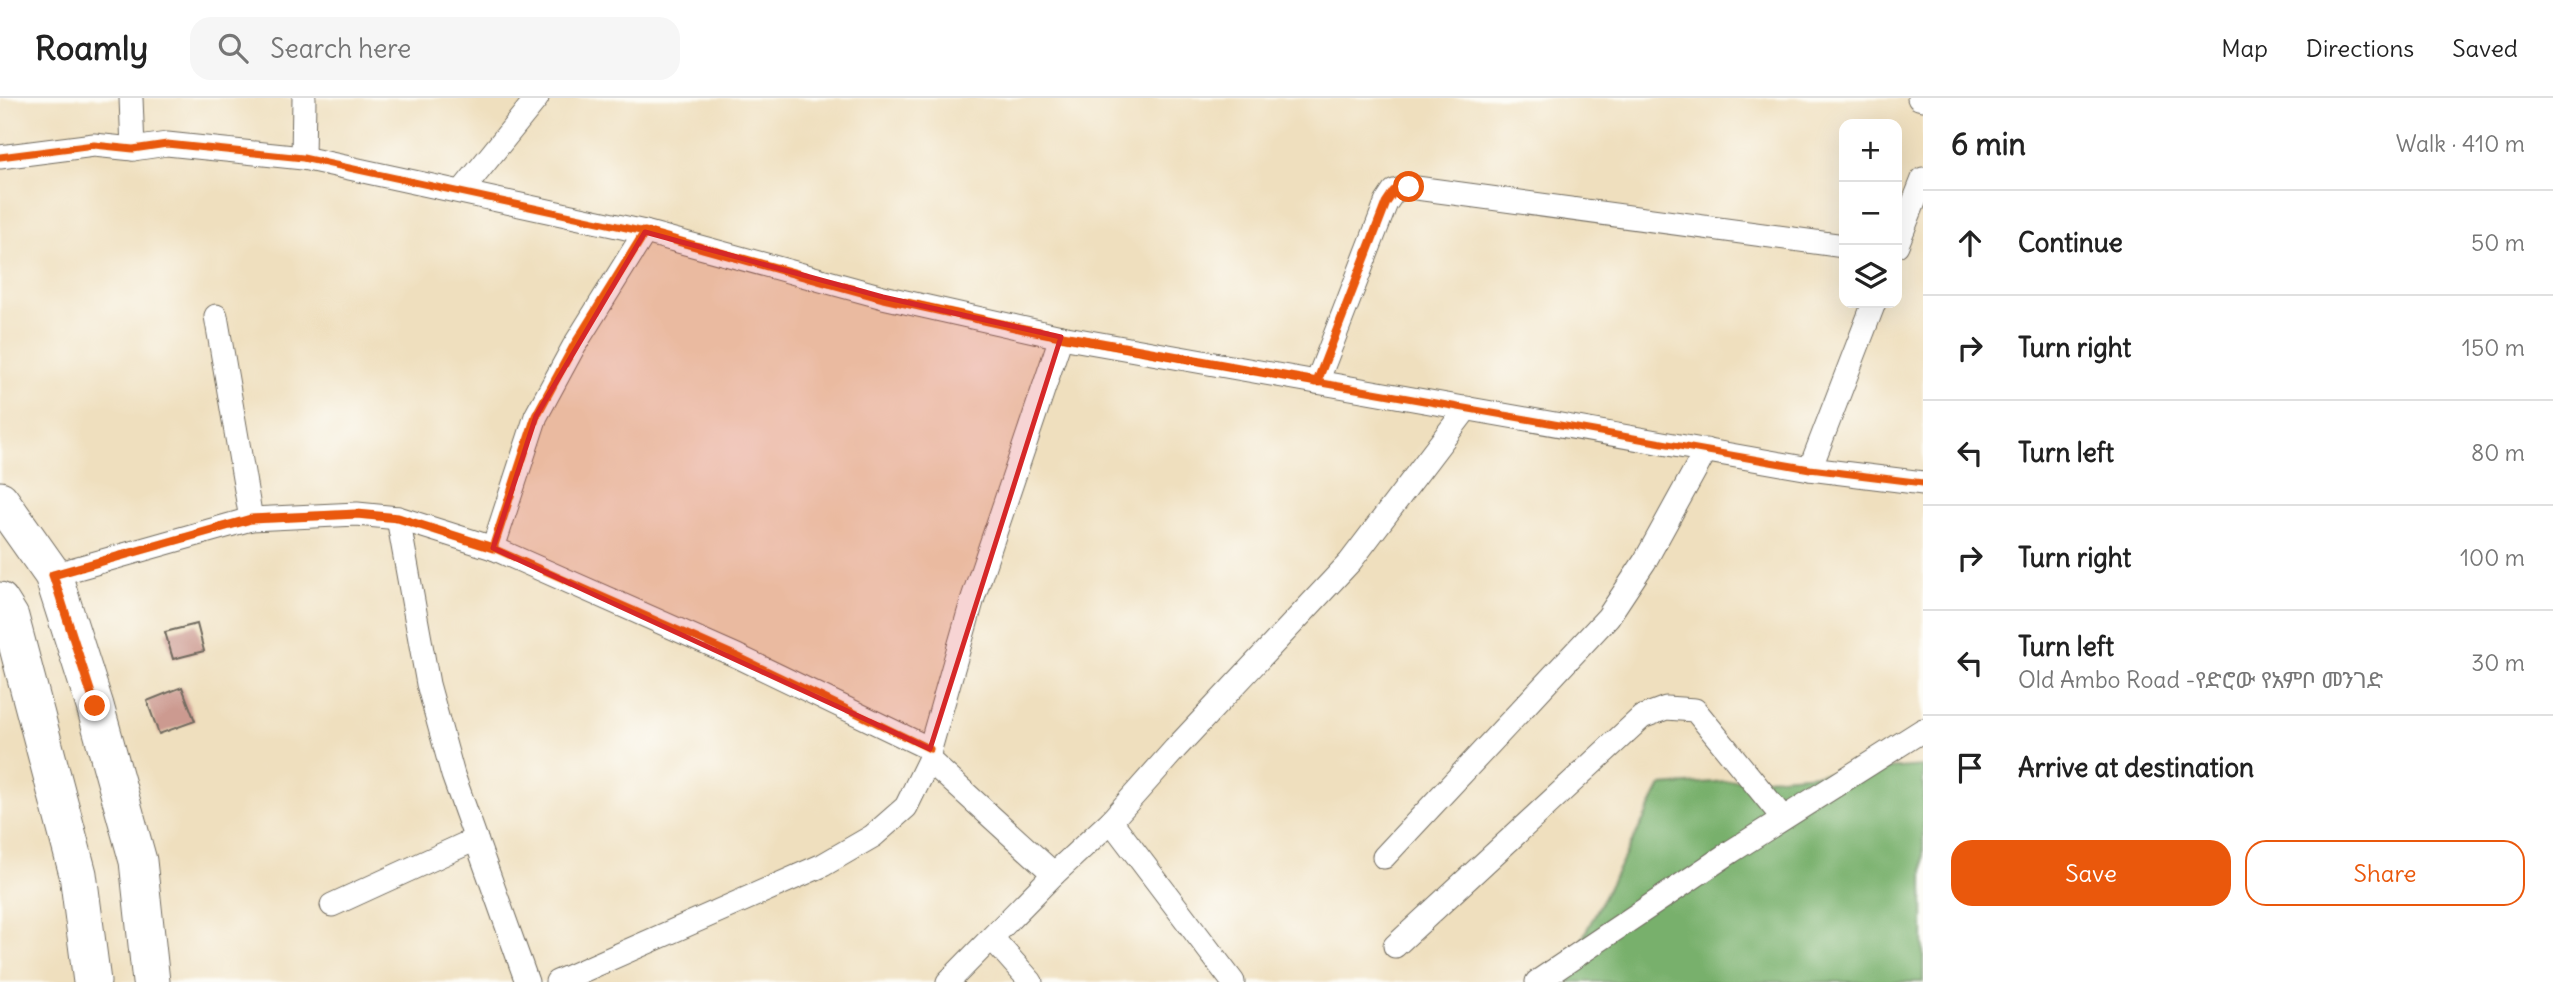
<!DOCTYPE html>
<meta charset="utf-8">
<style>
:root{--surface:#fff;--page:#f6f6f6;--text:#222;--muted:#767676;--line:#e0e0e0;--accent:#ea580c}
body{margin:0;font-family:Delius,"Noto Sans Ethiopic",sans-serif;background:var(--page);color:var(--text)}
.controls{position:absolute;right:21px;top:21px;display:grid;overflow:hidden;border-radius:14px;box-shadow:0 7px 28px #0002}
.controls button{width:63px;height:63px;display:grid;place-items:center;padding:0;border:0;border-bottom:2px solid var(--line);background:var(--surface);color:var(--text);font:35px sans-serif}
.stop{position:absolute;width:21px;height:21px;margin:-16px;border:5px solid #ea580c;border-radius:50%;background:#fff}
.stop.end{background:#ea580c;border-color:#fff;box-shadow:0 2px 7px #0008}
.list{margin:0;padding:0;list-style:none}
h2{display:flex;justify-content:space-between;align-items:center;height:91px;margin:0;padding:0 28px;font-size:30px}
h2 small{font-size:23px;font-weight:400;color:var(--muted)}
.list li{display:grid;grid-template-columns:46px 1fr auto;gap:21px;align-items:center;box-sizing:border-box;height:105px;padding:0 28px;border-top:2px solid var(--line)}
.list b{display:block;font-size:26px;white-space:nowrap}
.list p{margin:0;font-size:23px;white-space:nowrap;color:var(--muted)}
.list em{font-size:23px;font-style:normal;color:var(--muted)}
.actions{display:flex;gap:14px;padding:21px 28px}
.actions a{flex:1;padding:16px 0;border:2px solid var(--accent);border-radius:21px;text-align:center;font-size:24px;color:var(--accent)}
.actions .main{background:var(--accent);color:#fff}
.icon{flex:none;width:38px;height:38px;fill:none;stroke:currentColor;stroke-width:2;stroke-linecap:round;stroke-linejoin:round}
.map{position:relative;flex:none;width:1923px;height:884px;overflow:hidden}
header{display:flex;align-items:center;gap:42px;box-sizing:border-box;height:98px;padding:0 35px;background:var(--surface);border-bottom:2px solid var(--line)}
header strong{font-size:33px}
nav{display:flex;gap:38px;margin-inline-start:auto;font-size:24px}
.search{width:490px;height:63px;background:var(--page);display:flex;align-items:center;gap:18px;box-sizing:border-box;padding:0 24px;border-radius:21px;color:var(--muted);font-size:26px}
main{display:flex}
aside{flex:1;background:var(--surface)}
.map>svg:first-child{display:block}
.forest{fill:#78b06c;stroke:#526e4c;stroke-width:2}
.building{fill:#cc9a90}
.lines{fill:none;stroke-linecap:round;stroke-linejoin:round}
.minor-casing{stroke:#706a5e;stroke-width:25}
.primary-casing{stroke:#706a5e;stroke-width:39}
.minor{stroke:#fff;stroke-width:23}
.primary{stroke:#fff;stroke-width:37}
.cycleway-casing{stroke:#fdfcf7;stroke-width:11}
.cycleway{stroke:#e8590c;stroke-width:7}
.route{stroke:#ea580c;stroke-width:9}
.marked{fill:#d62828;fill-opacity:0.2;stroke:#d62828;stroke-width:5;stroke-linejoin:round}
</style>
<header>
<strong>Roamly</strong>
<div class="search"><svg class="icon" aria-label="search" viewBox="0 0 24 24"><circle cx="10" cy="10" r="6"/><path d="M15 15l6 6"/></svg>Search here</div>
<nav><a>Map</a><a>Directions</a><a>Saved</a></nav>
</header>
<main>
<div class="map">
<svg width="1923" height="884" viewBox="0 0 1923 884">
<rect width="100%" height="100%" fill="#fdfcf7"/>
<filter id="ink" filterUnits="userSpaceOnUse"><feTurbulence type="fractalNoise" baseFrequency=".0143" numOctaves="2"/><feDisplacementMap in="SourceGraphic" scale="14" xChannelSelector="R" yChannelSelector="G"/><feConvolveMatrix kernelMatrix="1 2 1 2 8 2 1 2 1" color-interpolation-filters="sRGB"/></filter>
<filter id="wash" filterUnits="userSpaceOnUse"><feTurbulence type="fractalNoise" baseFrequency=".00686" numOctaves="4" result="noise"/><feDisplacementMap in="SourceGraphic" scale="28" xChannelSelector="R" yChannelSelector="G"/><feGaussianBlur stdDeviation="1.57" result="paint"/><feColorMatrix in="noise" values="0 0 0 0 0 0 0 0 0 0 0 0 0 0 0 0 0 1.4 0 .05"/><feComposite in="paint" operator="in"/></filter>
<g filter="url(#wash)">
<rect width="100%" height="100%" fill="#efdfbe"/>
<path class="forest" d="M1923,668V884H1560L1661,688Z"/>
<g id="blocks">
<g class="building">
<path d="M197,526L204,553L173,561L165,534Z"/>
<path d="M182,589L195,623L159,636L147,603Z"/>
</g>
</g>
</g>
<g filter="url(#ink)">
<use href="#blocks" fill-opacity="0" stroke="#706a5e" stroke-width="2"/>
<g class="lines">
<defs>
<g id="minor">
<path d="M131,0L133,51"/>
<path d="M1919,0L1923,1"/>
<path d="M0,59L94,47L133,51L167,46L303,60L645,134L883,199L1061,239L1810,371L1923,385"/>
<path d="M303,60L304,0"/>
<path d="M462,93L537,0"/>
<path d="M1897,147L1923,81"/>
<path d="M216,218L251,421"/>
<path d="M1317,284L1386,105L1394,93L1409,89L1844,148"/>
<path d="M1810,371L1874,205"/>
<path d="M398,420L428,586L453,677L527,884"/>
<path d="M493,450L536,318L574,248L645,134"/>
<path d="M53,477L251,421L357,416L398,420L493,450L737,558L930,651"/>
<path d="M929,662L1054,776"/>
<path d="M1111,723L1233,884"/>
<path d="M1384,759L1608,519L1645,463L1706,352"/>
<path d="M332,807L476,741"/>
<path d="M992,840L1031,884"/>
<path d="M1395,848L1642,619L1666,610L1695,612L1783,720"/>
<path d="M557,884L823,767L873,738L906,709L929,662L930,651L973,500L1061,239"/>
<path d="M948,884L1054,776L1111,723L1175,651L1350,464L1467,310"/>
<path d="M1537,884L1732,753L1923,632"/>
</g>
<g id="primary">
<path d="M0,402L53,477L95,608L138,763L151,884"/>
<path d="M0,503L10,519L78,776L92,884"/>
</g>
</defs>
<use href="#minor" class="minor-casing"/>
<use href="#primary" class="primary-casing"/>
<use href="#minor" class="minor"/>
<use href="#primary" class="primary"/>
<defs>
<g id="cycleway">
<path d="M0,59L94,47L133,51L167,46L303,60L645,134L883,199L1061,239L1810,371L1923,385"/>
<path d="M53,477L251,421L357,416L398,420L493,450L737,558L930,651"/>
</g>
</defs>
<use href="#cycleway" class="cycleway-casing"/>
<use href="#cycleway" class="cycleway"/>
</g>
</g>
<g class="lines" filter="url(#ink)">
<path class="route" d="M95,608L53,477L251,421L357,416L398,420L493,450L536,318L574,248L645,134L883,200L1024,231L1317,284L1386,105L1394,93L1409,89"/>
</g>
<path class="marked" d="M645,134L883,199L1061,239L930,651L493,450L536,318Z"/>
</svg>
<div class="controls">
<button>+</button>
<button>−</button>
<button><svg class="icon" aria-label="layers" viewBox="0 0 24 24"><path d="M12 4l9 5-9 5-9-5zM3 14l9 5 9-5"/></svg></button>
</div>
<div class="stop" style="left:1409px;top:89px"></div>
<div class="stop end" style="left:95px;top:608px"></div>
</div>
<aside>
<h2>6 min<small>Walk · 410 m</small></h2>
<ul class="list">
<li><svg class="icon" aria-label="ahead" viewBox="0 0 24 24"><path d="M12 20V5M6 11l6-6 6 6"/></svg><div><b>Continue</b></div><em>50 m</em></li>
<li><svg class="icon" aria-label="right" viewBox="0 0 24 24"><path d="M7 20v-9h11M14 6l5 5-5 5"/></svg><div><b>Turn right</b></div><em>150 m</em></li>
<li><svg class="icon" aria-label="left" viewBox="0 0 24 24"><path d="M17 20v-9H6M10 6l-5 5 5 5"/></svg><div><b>Turn left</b></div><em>80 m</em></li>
<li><svg class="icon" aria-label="right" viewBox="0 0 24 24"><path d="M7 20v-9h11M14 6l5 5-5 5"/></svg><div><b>Turn right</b></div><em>100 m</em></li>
<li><svg class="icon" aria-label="left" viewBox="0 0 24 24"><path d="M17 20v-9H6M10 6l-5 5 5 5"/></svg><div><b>Turn left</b><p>Old Ambo Road -የድሮው የአምቦ መንገድ</p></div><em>30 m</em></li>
<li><svg class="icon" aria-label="arrive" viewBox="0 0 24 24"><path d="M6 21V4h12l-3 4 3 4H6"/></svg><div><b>Arrive at destination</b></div></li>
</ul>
<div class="actions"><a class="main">Save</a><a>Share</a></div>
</aside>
</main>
